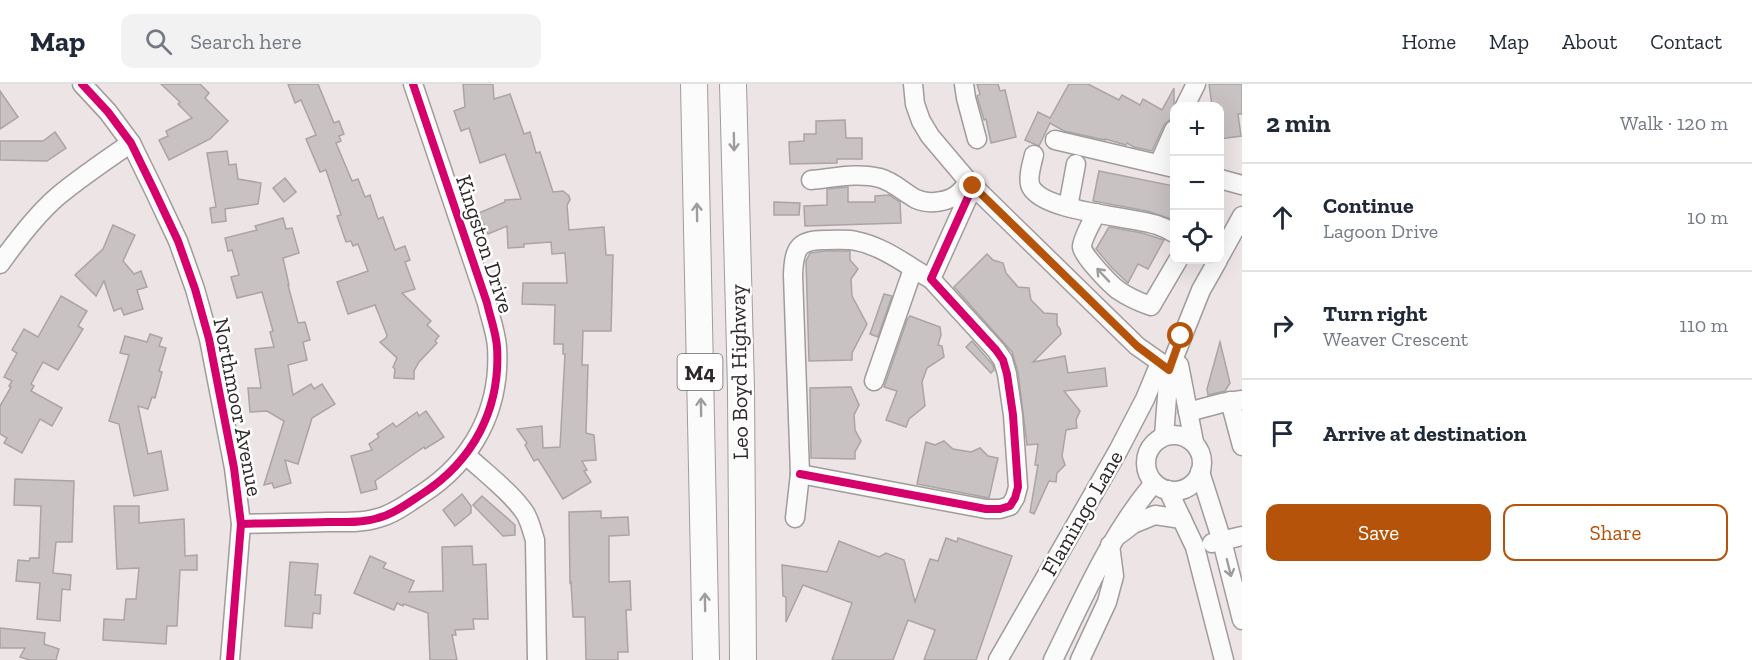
<!DOCTYPE html>
<meta charset="utf-8">
<style>
:root{--surface:#fff;--page:#f2f2f3;--text:#1f2937;--muted:#747a83;--line:#e0e1e3;--accent:#b45309}
body{margin:0;font-family:"Zilla Slab",serif;background:var(--page);color:var(--text)}
.controls{position:absolute;right:18px;top:18px;display:grid;overflow:hidden;border-radius:12px;box-shadow:0 6px 24px #0002}
.controls button{width:54px;height:54px;display:grid;place-items:center;padding:0;border:0;border-bottom:2px solid var(--line);background:var(--surface);color:var(--text);font:30px sans-serif}
.stop{position:absolute;width:18px;height:18px;margin:-14px;border:4px solid #b45309;border-radius:50%;background:#fff}
.stop.end{background:#b45309;border-color:#fff;box-shadow:0 2px 6px #0008}
.list{margin:0;padding:0;list-style:none}
h2{display:flex;justify-content:space-between;align-items:center;height:78px;margin:0;padding:0 24px;font-size:26px}
h2 small{font-size:20px;font-weight:400;color:var(--muted)}
.list li{display:grid;grid-template-columns:39px 1fr auto;gap:18px;align-items:center;box-sizing:border-box;height:108px;padding:0 24px;border-top:2px solid var(--line)}
.list b{display:block;font-size:22px;white-space:nowrap}
.list p{margin:0;font-size:20px;white-space:nowrap;color:var(--muted)}
.list em{font-size:20px;font-style:normal;color:var(--muted)}
.actions{display:flex;gap:12px;padding:18px 24px}
.actions a{flex:1;padding:14px 0;border:2px solid var(--accent);border-radius:12px;text-align:center;font-size:21px;color:var(--accent)}
.actions .main{background:var(--accent);color:#fff}
.icon{flex:none;width:33px;height:33px;fill:none;stroke:currentColor;stroke-width:2;stroke-linecap:round;stroke-linejoin:round}
.map{position:relative;flex:none;width:1242px;height:576px;overflow:hidden}
header{display:flex;align-items:center;gap:36px;box-sizing:border-box;height:84px;padding:0 30px;background:var(--surface);border-bottom:2px solid var(--line)}
header strong{font-size:28px}
nav{display:flex;gap:33px;margin-inline-start:auto;font-size:21px}
.search{width:420px;height:54px;background:var(--page);display:flex;align-items:center;gap:15px;box-sizing:border-box;padding:0 21px;border-radius:12px;color:var(--muted);font-size:22px}
main{display:flex}
aside{flex:1;background:var(--surface)}
.map>svg:first-child{display:block}
.building{fill:#c8c2c3;stroke:#aba4a5;stroke-width:1.5}
.lines{fill:none;stroke-linecap:round;stroke-linejoin:round}
.minor-casing{stroke:#a19b9c;stroke-width:21}
.highway-casing{stroke:#a19b9c;stroke-width:28}
.minor{stroke:#fcfbfb;stroke-width:18}
.highway{stroke:#fcfbfb;stroke-width:26}
.cycleway-casing{stroke:#fff;stroke-width:11}
.cycleway{stroke:#d6006c;stroke-width:8}
.oneway{stroke:#9f9c9c}
.route{stroke:#b45309;stroke-width:8}
.labels{text-anchor:middle;dominant-baseline:central;stroke-width:5;stroke-linejoin:round;paint-order:stroke}
.shield{fill:#fff;stroke:#6d6869;stroke-width:1.5}
.shield-label{font-size:21px;font-weight:bold;fill:#2e2829}
.street-label{font-size:22px;fill:#2e2829;stroke:#fff}
</style>
<header>
<strong>Map</strong>
<div class="search"><svg class="icon" aria-label="search" viewBox="0 0 24 24"><circle cx="10" cy="10" r="6"/><path d="M15 15l6 6"/></svg>Search here</div>
<nav><a>Home</a><a>Map</a><a>About</a><a>Contact</a></nav>
</header>
<main>
<div class="map">
<svg width="1242" height="576" viewBox="0 0 1242 576">
<rect width="100%" height="100%" fill="#ece4e5"/>
<g class="building">
<path d="M161,0H200L209,9L205,14L228,37L210,55L169,76L159,56L168,52L166,47L192,34L178,20L180,18Z"/>
<path d="M288,0H318L334,39L339,37L344,50L339,52L341,57L336,59L352,97L358,95L365,113L370,111L378,135L383,133L395,166L405,162L410,176L405,178L415,205L402,209L431,237L427,241L439,252L435,257L437,259L419,278L414,287V295L394,294L395,285L393,283L397,274L380,258L386,254L387,251L375,221L348,230L337,198L368,187L358,160L353,162L351,157L346,158L337,132L341,131L326,86L320,88L306,55L316,51L301,16L295,19Z"/>
<path d="M463,0H493L494,15L510,10L524,50L530,48L536,69L540,68L553,108L563,107L569,112L570,116L567,121L569,146L604,143L606,171H613L611,247H583L582,281H588L586,349L594,351L596,376L582,377L587,386L584,387L591,398L563,415L538,375L534,377L525,361L527,359L517,345L542,342L543,364L560,363L565,270H563V260H554L555,221L522,220L523,199H567L565,169L552,170L551,158L524,160V163L508,164L507,142L488,150L479,129L505,118V116L521,115L505,70L480,79L469,44L461,47L454,27L465,23Z"/>
<path d="M977,0H998L1000,7L1005,6L1016,53L991,59L986,35L984,36L977,12L980,10Z"/>
<path d="M1069,0H1088L1119,16L1122,11L1140,21L1143,15L1162,26L1174,4V32L1164,41L1152,67L1134,63L1127,59L1126,61L1105,55V56L1064,47L1050,39L1039,62L1025,56L1038,28L1050,34Z"/>
<path d="M1209,0H1242V30H1238L1241,52L1220,55V22H1212Z"/>
<path d="M0,7L18,33L0,45Z"/>
<path d="M845,36L846,54H862V75H837V79L790,80L789,58L804,57V50H816V37Z"/>
<path d="M55,48L66,64L47,77L0,76V57H43Z"/>
<path d="M227,67L229,81L236,80L238,95L261,99L258,120L225,125L226,137L212,139L210,124L216,123L207,69Z"/>
<path d="M1099,87L1174,102V136L1147,127L1093,117Z"/>
<path d="M285,94L296,108L284,118L273,104Z"/>
<path d="M848,103V118H875V112L890,111L892,113L900,118L901,139L805,142L804,122L827,121V105Z"/>
<path d="M774,118L800,119L799,131H774Z"/>
<path d="M283,134L286,145L292,144L299,169L283,174L289,201H288L298,239L305,238L310,256L303,258L307,276L288,281L293,311L311,300L314,305L322,300L335,320L312,334L298,380L285,376L291,399L274,404L272,399L264,401L284,337L267,327L250,328L248,304H261L255,265L274,263L270,248L273,247L262,208L237,214L231,193L239,191L232,166L228,167L225,154L257,146L255,142Z"/>
<path d="M113,141L135,151L123,177L134,190L141,187L147,203L137,206L143,225L124,231L121,224L114,227L104,197L96,212L75,191L103,165Z"/>
<path d="M1109,143L1142,149L1164,156L1148,185L1138,180L1128,199L1112,184L1096,165Z"/>
<path d="M825,167H850V176L858,185L851,195L852,212L867,240L852,269V276L809,277L806,177L810,169Z"/>
<path d="M987,170L993,176L1003,179L1006,189L1018,203L1029,204L1031,216L1044,229L1057,230V241L1060,245L1061,250L1033,278L1065,272L1068,289L1105,284L1107,302L1064,307L1080,327L1076,336L1077,344L1066,346L1062,372L1065,381L1057,389L1056,398L1049,397L1034,430L1030,428L1038,381H1035L1038,360L1027,361L1018,288L1012,268L954,203Z"/>
<path d="M884,210L892,212L878,253L870,250Z"/>
<path d="M61,212L87,227L78,242L83,245L58,286L43,278L31,300L34,302L31,307L62,324L52,342L40,335L22,369L4,359L7,354L0,350V322L11,303L9,302L12,297L4,293L17,269L12,266L24,245L38,253Z"/>
<path d="M910,232L940,243L941,251L938,261L942,262L944,273L927,284L922,298L925,322L909,335L906,343L886,336L897,307L884,303L907,236Z"/>
<path d="M150,250L162,254L159,262L166,264L159,287L162,288L155,314L152,313L148,325L138,322L148,370L161,367L168,406L134,412L119,340L109,337L129,271L120,269L125,252L147,258Z"/>
<path d="M972,257L993,281L994,286L991,289L966,263Z"/>
<path d="M1220,258L1230,299L1225,307L1208,311L1207,305Z"/>
<path d="M851,303L859,321L854,331L855,346L861,357L855,368V375L811,374L810,304Z"/>
<path d="M426,327L444,353L425,365L424,363L375,397L377,405L361,409L351,372L372,366L369,360L379,353L377,350L393,339L396,343L417,328L419,332Z"/>
<path d="M944,357L953,365L971,368L980,364L988,372L998,374L989,414L917,400L926,358L935,361Z"/>
<path d="M15,395L74,397L72,458H56L53,489L71,491L70,506L62,505L60,537L37,535L40,499L16,497L18,476L29,477L30,474H39L41,422L14,421Z"/>
<path d="M462,410L471,422V429L455,442L443,426Z"/>
<path d="M482,412L515,441V451L503,452L473,421Z"/>
<path d="M114,422H139V439L184,435L185,472L197,471V486H180L177,542H167L166,560L103,556L104,535L124,536L126,515H136L139,484L117,485Z"/>
<path d="M601,427V434L628,433L629,451L609,452V498L630,497L631,526H626L628,568H618V576H586L585,533H573L571,498L570,499L569,428Z"/>
<path d="M946,454L957,458L958,454L1012,472L976,576H924L935,546L908,536L893,576H832L852,519L803,501L786,538V513L783,512L782,481L827,488L839,457L879,473L886,469L904,476L915,518L930,475L938,477Z"/>
<path d="M472,462L473,481L486,480L488,535H473L474,545L455,546L456,551H452L457,576H430L428,529L404,520L403,522L397,519L394,526L354,509L370,472L386,479L383,484L414,497L409,508L443,507L442,463Z"/>
<path d="M290,478L318,480L315,511H321L320,530L313,529L312,544L285,542Z"/>
<path d="M0,544L45,549L44,560L59,565L56,576H30L20,573L25,564H0Z"/>
</g>
<g class="lines">
<defs>
<g id="minor">
<path d="M82,0L108,28L131,59L154,106L178,157L195,205L209,255L234,384L241,440L230,576"/>
<path d="M913,0L915,20L921,37L930,52L968,97L1137,262L1181,293"/>
<path d="M964,0L966,14L977,55"/>
<path d="M1185,22L1196,0"/>
<path d="M1055,56L1174,84"/>
<path d="M1034,71C1032,79 1027,95 1031,103C1044,128 1130,132 1157,141C1163,143 1169,146 1174,149"/>
<path d="M1159,80L1174,46"/>
<path d="M1220,95L1242,101"/>
<path d="M811,96C833,94 858,88 880,94C894,98 903,108 916,115C929,121 950,118 960,108C963,105 966,101 968,97"/>
<path d="M1068,123L1076,80"/>
<path d="M1096,129C1093,137 1082,154 1082,163C1083,172 1110,200 1118,206C1128,213 1139,218 1151,222L1178,176"/>
<path d="M1220,172L1242,132"/>
<path d="M0,180C17,156 36,131 58,112C81,93 106,76 131,59"/>
<path d="M1179,281L1194,358"/>
<path d="M874,297L913,185"/>
<path d="M1230,317L1242,362"/>
<path d="M1188,328L1222,319L1242,316"/>
<circle cx="1174" cy="379" r="28"/>
<path d="M1164,352L1169,286L1201,206L1218,176"/>
<path d="M466,371C484,388 512,409 525,429C530,437 532,447 535,456L537,576"/>
<path d="M1200,388L1222,457L1242,536"/>
<path d="M800,390L986,425H1000L1010,422L1015,414L1018,403L1013,331L1007,290L1003,276L996,266L931,195L973,102"/>
<path d="M1168,406L1195,463L1224,576"/>
<path d="M795,434L800,390L793,191C794,163 799,155 828,156C838,156 847,155 856,157C883,162 908,182 931,195"/>
<path d="M241,440C270,439 299,439 328,438C344,438 363,439 378,434C394,430 408,419 422,410C473,377 501,325 497,263C496,248 490,233 487,219L413,0"/>
<path d="M1120,450L1133,440L1155,431L1182,435"/>
<path d="M1212,459L1242,452"/>
<path d="M998,576L1118,367L1145,315L1160,279"/>
<path d="M1053,576C1083,515 1110,451 1154,399"/>
<path d="M1080,576L1107,518L1114,492L1110,461"/>
</g>
<g id="highway">
<path d="M694,0L706,576"/>
<path d="M733,0L741,305L743,576"/>
</g>
</defs>
<use href="#minor" class="minor-casing"/>
<use href="#highway" class="highway-casing"/>
<use href="#minor" class="minor"/>
<use href="#highway" class="highway"/>
<defs>
<g id="cycleway">
<path d="M82,0L108,28L131,59L154,106L178,157L195,205L209,255L234,384L241,440L230,576"/>
<path d="M800,390L986,425H1000L1010,422L1015,414L1018,403L1013,331L1007,290L1003,276L996,266L931,195L973,102"/>
<path d="M241,440C270,439 299,439 328,438C344,438 363,439 378,434C394,430 408,419 422,410C473,377 501,325 497,263C496,248 490,233 487,219L413,0"/>
</g>
</defs>
<use href="#cycleway" class="cycleway-casing"/>
<use href="#cycleway" class="cycleway"/>
</g>
<defs><path id="oneway-shaft" d="M-6 0H5M1.5-3L5.5 0L1.5 3" fill="none" stroke-width="1.6" stroke-linecap="round" stroke-linejoin="round" transform="scale(1.5)"/></defs>
<g class="oneway">
<use href="#oneway-shaft" transform="translate(734 58) rotate(89)"/>
<use href="#oneway-shaft" transform="translate(697 128) rotate(-91)"/>
<use href="#oneway-shaft" transform="translate(1103 191) rotate(-133)"/>
<use href="#oneway-shaft" transform="translate(701 323) rotate(-91)"/>
<use href="#oneway-shaft" transform="translate(1229 484) rotate(76)"/>
<use href="#oneway-shaft" transform="translate(705 518) rotate(-91)"/>
</g>
<g class="lines">
<path class="route" d="M973,102L1137,262L1169,286L1181,252"/>
</g>
<g class="labels">
<rect class="shield" x="677.5" y="270" width="45" height="36" rx="4.5"/>
<g class="shield-label">
<text x="700" y="288">M4</text>
</g>
<g class="street-label">
<text transform="translate(485 160) rotate(72)">Kingston Drive</text>
<text transform="translate(739 288) rotate(-91)">Leo Boyd Highway</text>
<text transform="translate(238 323) rotate(79)">Northmoor Avenue</text>
<text transform="translate(1082 429) rotate(-60)">Flamingo Lane</text>
</g>
</g>
</svg>
<div class="controls">
<button>+</button>
<button>−</button>
<button><svg class="icon" aria-label="locate" viewBox="0 0 24 24"><circle cx="12" cy="12" r="6"/><path d="M12 2v4M12 18v4M2 12h4M18 12h4"/></svg></button>
</div>
<div class="stop" style="left:1181px;top:252px"></div>
<div class="stop end" style="left:973px;top:102px"></div>
</div>
<aside>
<h2>2 min<small>Walk · 120 m</small></h2>
<ul class="list">
<li><svg class="icon" aria-label="ahead" viewBox="0 0 24 24"><path d="M12 20V5M6 11l6-6 6 6"/></svg><div><b>Continue</b><p>Lagoon Drive</p></div><em>10 m</em></li>
<li><svg class="icon" aria-label="right" viewBox="0 0 24 24"><path d="M7 20v-9h11M14 6l5 5-5 5"/></svg><div><b>Turn right</b><p>Weaver Crescent</p></div><em>110 m</em></li>
<li><svg class="icon" aria-label="arrive" viewBox="0 0 24 24"><path d="M6 21V4h12l-3 4 3 4H6"/></svg><div><b>Arrive at destination</b></div></li>
</ul>
<div class="actions"><a class="main">Save</a><a>Share</a></div>
</aside>
</main>
